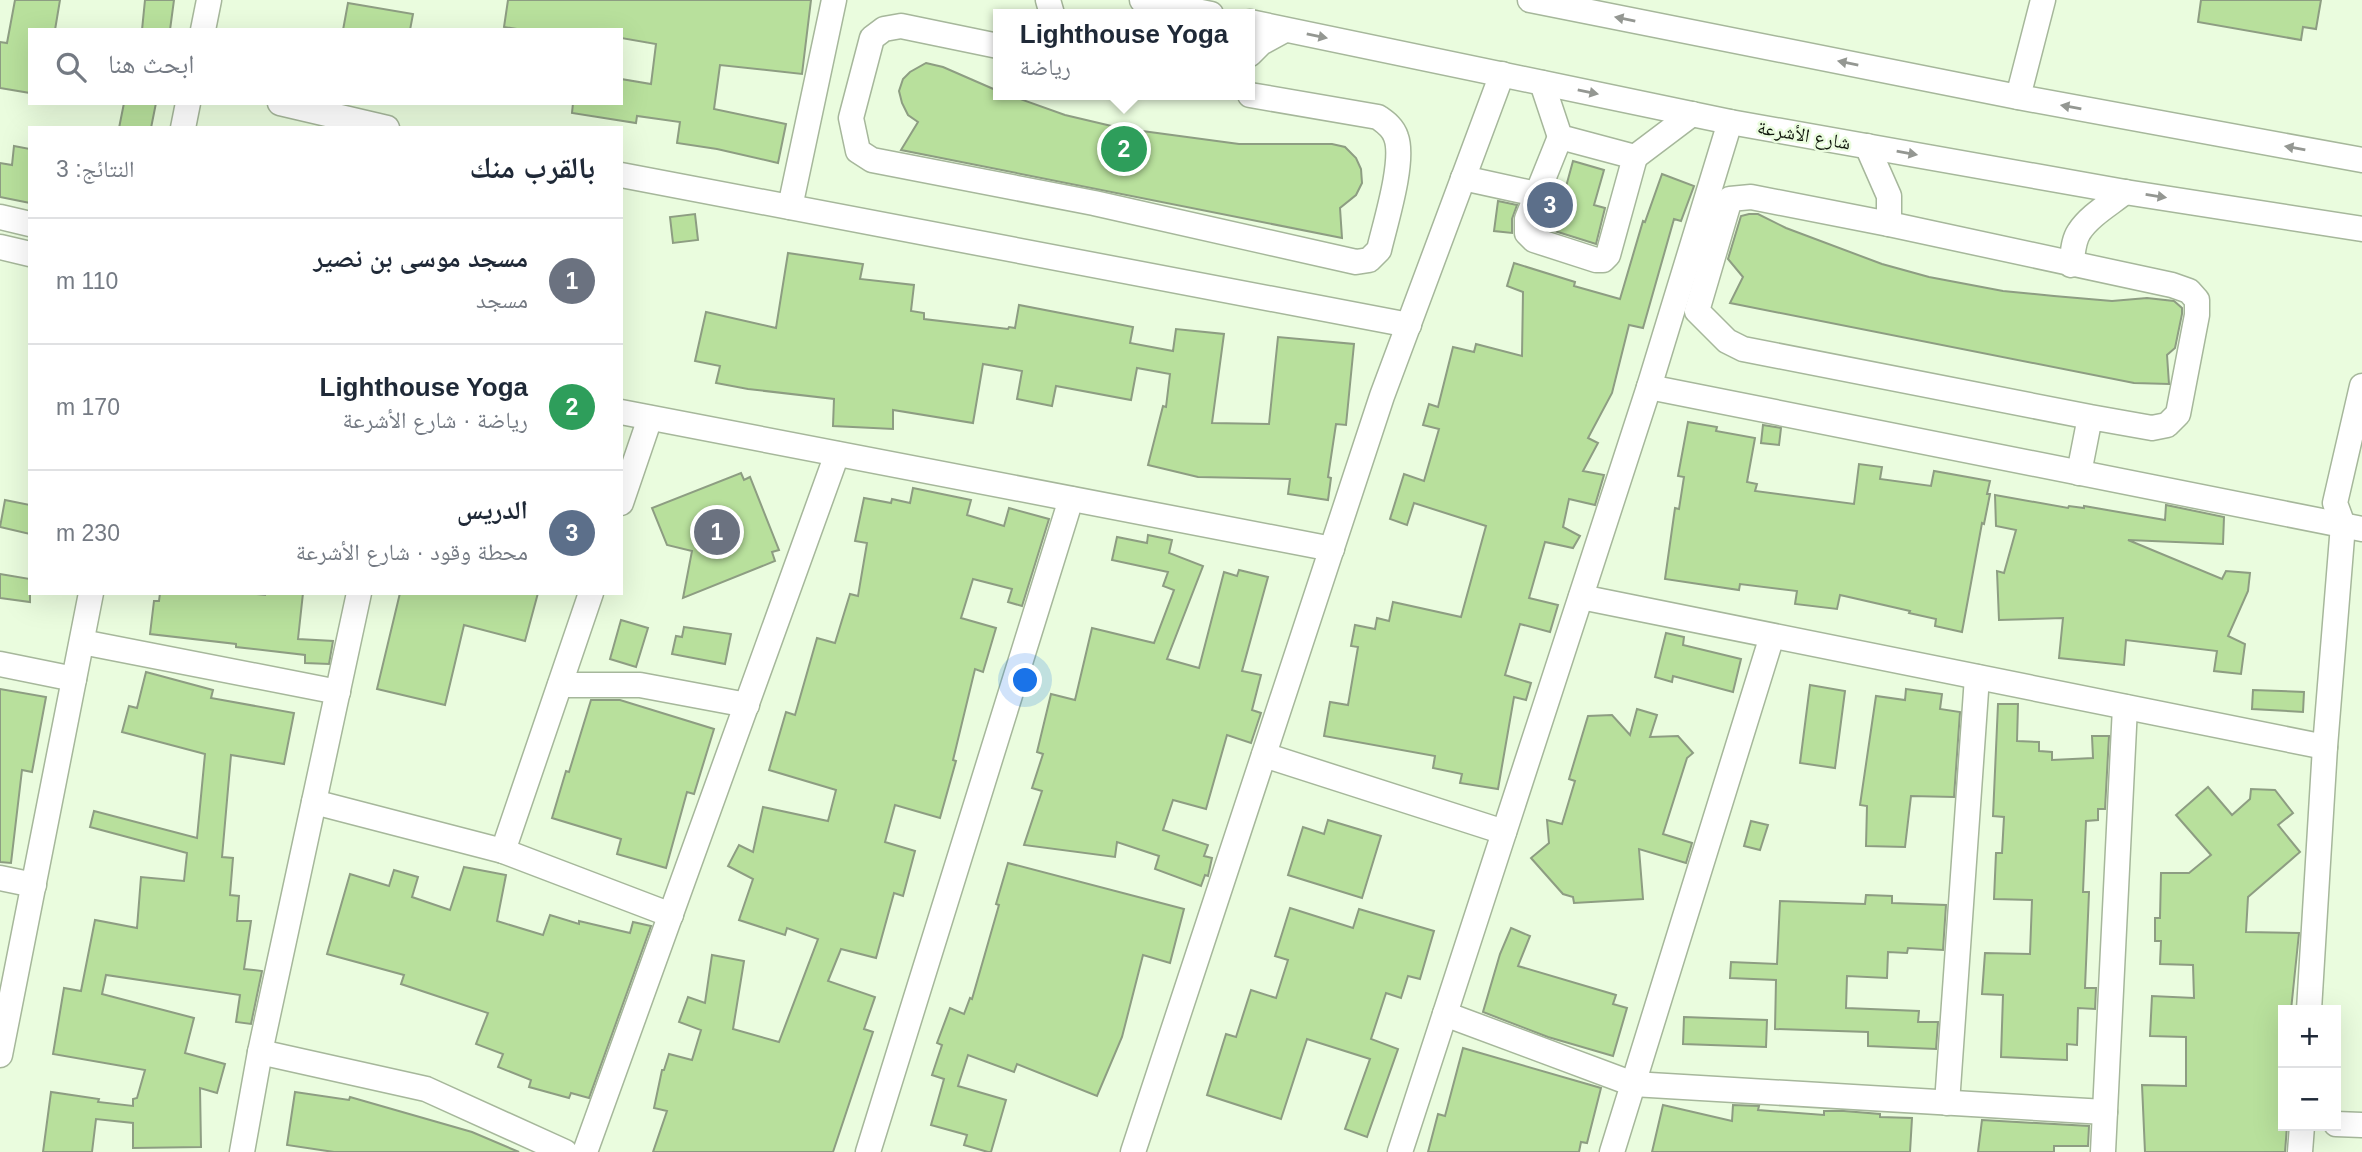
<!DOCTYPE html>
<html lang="ar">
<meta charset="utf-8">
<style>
:root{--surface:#fff;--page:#f2f2f3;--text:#1f2937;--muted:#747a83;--line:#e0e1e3;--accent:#ea580c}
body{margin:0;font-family:Arial,"Noto Naskh Arabic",sans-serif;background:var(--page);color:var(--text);direction:rtl}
.controls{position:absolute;right:21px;bottom:21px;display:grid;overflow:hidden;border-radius:0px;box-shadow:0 7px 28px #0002}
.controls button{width:63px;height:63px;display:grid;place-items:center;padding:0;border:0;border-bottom:2px solid var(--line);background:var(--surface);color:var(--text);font:35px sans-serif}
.you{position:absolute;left:1026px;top:681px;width:24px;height:24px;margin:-18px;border:5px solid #fff;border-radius:50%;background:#1a73e8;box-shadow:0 0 0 10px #1a73e833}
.badge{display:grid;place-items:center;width:46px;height:46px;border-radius:50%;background:var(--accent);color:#fff;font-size:23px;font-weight:700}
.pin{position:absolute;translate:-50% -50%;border:4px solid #fff;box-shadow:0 2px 7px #0006}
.popup{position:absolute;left:993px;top:9px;width:262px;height:91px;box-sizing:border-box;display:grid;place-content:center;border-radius:0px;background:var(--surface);filter:drop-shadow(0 2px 5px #0005);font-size:23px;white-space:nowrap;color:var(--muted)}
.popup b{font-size:26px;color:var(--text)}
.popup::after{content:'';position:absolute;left:50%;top:100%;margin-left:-14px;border:14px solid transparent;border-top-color:var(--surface)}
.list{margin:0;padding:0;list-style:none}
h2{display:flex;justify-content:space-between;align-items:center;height:91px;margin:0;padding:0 28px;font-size:30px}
h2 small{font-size:23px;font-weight:400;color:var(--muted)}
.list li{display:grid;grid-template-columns:46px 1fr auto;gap:21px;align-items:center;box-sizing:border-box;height:126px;padding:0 28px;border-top:2px solid var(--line)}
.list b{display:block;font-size:26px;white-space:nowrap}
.list p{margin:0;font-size:23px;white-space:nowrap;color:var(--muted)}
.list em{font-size:23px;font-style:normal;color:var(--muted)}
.icon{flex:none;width:38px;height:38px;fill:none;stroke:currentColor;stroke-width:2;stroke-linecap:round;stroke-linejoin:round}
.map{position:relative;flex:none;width:2362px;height:1152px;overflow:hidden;direction:ltr}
.search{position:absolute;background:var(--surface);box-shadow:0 7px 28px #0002;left:28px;top:28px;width:595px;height:77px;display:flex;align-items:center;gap:18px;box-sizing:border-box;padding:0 24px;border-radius:0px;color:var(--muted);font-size:26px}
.panel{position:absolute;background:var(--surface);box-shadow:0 7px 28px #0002;left:28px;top:126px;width:595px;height:469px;border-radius:0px;direction:rtl}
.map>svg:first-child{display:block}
.building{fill:#b8e09c;stroke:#8d9d82;stroke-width:2}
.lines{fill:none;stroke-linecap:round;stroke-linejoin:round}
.minor-casing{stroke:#a6b79b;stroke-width:27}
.minor{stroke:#fff;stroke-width:24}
.oneway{fill:#949792}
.labels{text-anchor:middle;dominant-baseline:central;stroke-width:5;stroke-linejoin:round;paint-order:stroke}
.street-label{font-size:19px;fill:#11170d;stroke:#eafcde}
</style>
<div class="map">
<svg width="2362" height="1152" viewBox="0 0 2362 1152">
<rect width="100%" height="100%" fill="#eafcde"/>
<g class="building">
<path d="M15,0H60L55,30H30V93L0,88V42L7,43Z"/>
<path d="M145,0H174L170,30H142Z"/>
<path d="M508,0H811L802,74L720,65L714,109L786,124L778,163L717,149L677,143L680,122L637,116L636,123L572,113L573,103H621V79L651,84L656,44L621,38V30H523L504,27Z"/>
<path d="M2201,0H2321L2316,29L2303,27L2301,40L2198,22Z"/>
<path d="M348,3L413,14L410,30H343Z"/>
<path d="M926,63L943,67L998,91V95H1009L1065,115L1120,128L1239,144H1332L1345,147L1356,158L1361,169L1362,183L1356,195L1340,208L1342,238L901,150L918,122L908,115L902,103L899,91L903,79L910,72Z"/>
<path d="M124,103H156L151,128H119Z"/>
<path d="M14,146L30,149V203L0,197V163L12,165Z"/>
<path d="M1573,161L1604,170L1594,205L1605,208L1596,244L1542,227L1554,191L1564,194Z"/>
<path d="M1662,174L1694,186L1681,221L1674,219L1643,328L1629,325L1612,393L1588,438L1598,443L1583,471L1604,475L1595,505L1569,499L1563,527L1580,536L1573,548L1545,542L1529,598L1558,605L1550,632L1520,624L1505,675L1531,683L1526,700L1514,697L1498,789L1460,783L1462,774L1433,768L1435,756L1324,736L1330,702L1348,705L1358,647L1351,646L1355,625L1375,629L1377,618L1389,621L1393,602L1461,617L1486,526L1414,503L1407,525L1390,519L1404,474L1424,481L1439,429L1423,425L1429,404L1438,407L1453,347L1474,352L1476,344L1522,356L1523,292L1507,286L1514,263L1575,282L1574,286L1620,299L1643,221L1645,222Z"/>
<path d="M1498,201L1517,205L1512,219V233L1494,231Z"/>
<path d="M695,214L698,240L673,243L670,217Z"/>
<path d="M1749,214H1758L1786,228L1882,264L1929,277L2003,291L2054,296L2112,301L2147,298L2174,301L2182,308V314L2175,348L2167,355L2169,384L2134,383L1730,303L1743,277L1728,259L1741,216Z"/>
<path d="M788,253L863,264L860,279L914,285L911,311L924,313V319L1008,329L1009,327L1015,328L1019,305L1133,327L1130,343L1173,351L1176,329L1224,334L1212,423L1269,424L1278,337L1354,344L1346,425L1336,424L1328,477L1331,478L1328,500L1288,494L1290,479L1198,477L1148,465L1163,406L1166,407L1170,374L1137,368L1131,400L1056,386L1052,406L1017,399L1022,371L983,364L973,423L893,410V429L833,426L834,399L748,389L716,383L720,366L695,361L706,312L776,328Z"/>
<path d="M1688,422L1717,427L1716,431L1755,438L1747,482L1757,484L1755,491L1854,504L1859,464L1882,467L1880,479L1931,486L1934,471L1990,481L1987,494H1990L1984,524L1982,523L1962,632L1935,626L1936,619L1909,613L1910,611L1840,595L1837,609L1795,604L1797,591L1740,584L1739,590L1665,579L1675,508L1679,509L1684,477L1678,476Z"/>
<path d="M1763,425L1781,428L1779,445L1761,443Z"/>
<path d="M741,473L744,480L750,477L779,550L772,552L775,561L683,598L692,551L667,545L652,508Z"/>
<path d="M913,488L971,500L967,515L1004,526L1009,508L1049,519L1022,606L1008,602L1012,589L973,579L961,618L996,628L983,672L975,669L953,760L956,761L940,818L895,805L885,842L915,851L903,896L894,893L876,958L841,949L828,981L875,997L864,1029L873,1032L833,1152H653L667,1111L654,1108L662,1070H664L669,1054L692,1060L701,1030L679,1022L688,997L705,1003L712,955L744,961L733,1029L779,1042L818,939L787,928L785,935L739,920L753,879L728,866L739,845L753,852L763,807L828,821L836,790L769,770L786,712L795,715L817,638L835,643L850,594L858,596L867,543L855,541L864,498L891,503L892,499L910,503Z"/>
<path d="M1995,495L2068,508L2069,506L2084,508V506L2165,520L2166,505L2224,517L2223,544L2128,540L2222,579L2226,571L2250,573L2248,591L2228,636L2245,644L2241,674L2214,671L2217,651L2126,640L2124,665L2059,658L2063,618L1999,620L1997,571L2004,573L2016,530L1996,526Z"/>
<path d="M5,500L30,505V534L0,527Z"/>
<path d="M1148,535L1172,540L1169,553L1203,566L1167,659L1199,668L1224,572L1237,576L1239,570L1268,577L1242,671L1261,675L1252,710L1261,713L1251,743L1227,735L1206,809L1173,800L1163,830L1208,845L1204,856L1212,858L1208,876L1205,875L1201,886L1155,869L1159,856L1117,842L1115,857L1024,845L1042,791L1032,788L1043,754L1037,752L1051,694L1075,700L1092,628L1154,643L1174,590L1163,586L1168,572L1112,560L1117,537L1147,543Z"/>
<path d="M0,574L30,579V602L0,598Z"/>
<path d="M160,593H248L265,595V593H303L298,639L333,641L329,664L305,663V655L236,647V644L150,634L154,601H159Z"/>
<path d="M400,593H538L525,641L464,625L445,705L377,689Z"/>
<path d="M621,620L648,628L636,667L610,659Z"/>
<path d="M684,627L731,634L725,664L672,654L676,636L682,637Z"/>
<path d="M1666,633L1684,637L1683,645L1741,659L1733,692L1673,676L1672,682L1655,677Z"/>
<path d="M146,672L213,690L211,698L294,713L284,764L231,755L222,857L233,858L230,895L239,896L237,921H251L244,969L262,971L251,1024L236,1022L240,995L106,975L102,994L194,1018L185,1053L225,1064L217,1093L200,1088L201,1147L133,1148V1123L96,1119L92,1152H43L51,1092L99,1099L98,1102L133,1106V1099L137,1098L145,1070L53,1054L64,988L81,991L95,920L137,928L141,877L184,881L187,853L90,827L94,811L197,838L205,754L122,732L129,706L137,708Z"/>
<path d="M1810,685L1845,691L1835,768L1800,763Z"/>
<path d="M0,689L46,697L32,772L22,770L11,863L0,862Z"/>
<path d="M1906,689L1942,694L1940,709L1960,712L1954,797L1911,796L1905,847L1866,846L1867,806L1860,805L1876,696L1905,700Z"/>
<path d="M2253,690L2304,692L2303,712L2252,709Z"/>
<path d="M591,700H620L714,729L694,794L687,792L666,868L617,854L621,839L552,818L566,771L569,772Z"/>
<path d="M1998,704H2018L2017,741L2039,742V751L2052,752V760L2093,758L2092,736H2109L2105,809H2098V820L2086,821L2083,892H2089L2085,988H2096L2095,1009L2078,1008L2077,1045L2067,1044V1060L2001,1057L2003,995L1982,994L1985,953L2030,954L2032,900L1994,899L1996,853H2002L2004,817L1993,816Z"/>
<path d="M1637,709L1657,715L1650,737L1678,736L1693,753L1687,758L1663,834L1692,843L1686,863L1639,849L1643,899L1574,903L1573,897L1563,894L1531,858L1549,843L1547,820L1562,824L1575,781L1569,779L1588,716L1612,715L1630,735Z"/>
<path d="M2208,787L2232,815L2250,799L2251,789L2275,790L2293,813L2278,825L2300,852L2248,897L2246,932L2299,933L2291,1010H2283V1126H2287L2285,1152H2145L2142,1085L2186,1086V1037L2150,1036L2152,996L2194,998L2193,965L2160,964L2161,941H2155V918H2160L2161,873H2189L2211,855L2176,815Z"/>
<path d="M1328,820L1381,836L1362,898L1288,875L1303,827L1324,834Z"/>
<path d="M1751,821L1768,825L1760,850L1744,846Z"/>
<path d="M1008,863L1184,909L1170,963L1143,955L1122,1037L1097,1096L1017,1064L1014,1072L968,1055L958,1086L1006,1100L991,1152H988L964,1145L967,1135L931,1125L944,1079L932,1075L942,1045L937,1043L950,1008L964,1014L970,998L972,999L999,905L996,904Z"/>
<path d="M464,867L506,875L497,921L543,935L550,915L579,924V921L630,933L633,922L651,926L589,1098L571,1093L569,1098L529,1087L531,1080L498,1067L503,1054L476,1044L488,1013L401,984L404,975L327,954L350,874L389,886L394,870L418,877L412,897L450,910Z"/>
<path d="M1866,895L1892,896V903L1946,905L1943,950L1908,948L1907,953L1888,952L1887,978L1847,976L1846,1008L1919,1011L1918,1022H1938L1936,1049L1868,1046V1032L1775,1029L1776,980L1730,978L1731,962L1777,964L1780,901L1865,904Z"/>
<path d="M1290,908L1353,928L1359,909L1434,931L1420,979L1408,976L1401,998L1386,993L1371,1039L1398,1049L1367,1137L1345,1129L1370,1059L1307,1039L1281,1119L1207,1095L1226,1034L1236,1037L1251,990L1276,998L1288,960L1275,956Z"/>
<path d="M1511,928L1530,936L1518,966L1616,995L1613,1004L1627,1008L1613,1056L1548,1037L1483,1012L1500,954Z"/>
<path d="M1684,1017L1767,1020L1766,1047L1683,1044Z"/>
<path d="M1463,1048L1601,1088L1587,1143L1581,1142L1579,1152H1428L1438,1114L1445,1116Z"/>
<path d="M295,1092L349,1100L350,1097L472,1132L519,1152H334L287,1145Z"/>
<path d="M1663,1105L1732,1121L1733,1105L1759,1106L1758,1110L1824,1115V1111H1844L1880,1114V1117L1912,1118L1910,1152H1652Z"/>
<path d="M1982,1120L2089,1126L2088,1146H2054V1152H1978Z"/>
</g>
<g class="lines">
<defs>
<g id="minor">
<path d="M1048,0L1052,14"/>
<path d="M1142,0L1211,14"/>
<path d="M1530,0L2018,97L2362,160"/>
<path d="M1250,22L1730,122L2125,192L2362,229"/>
<path d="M203,30L209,0"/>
<path d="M998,46L901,26L884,29L872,38L851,118L858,151L872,160L1094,203L1356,262L1369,260L1379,250C1385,224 1405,161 1396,137C1393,127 1385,122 1378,117L1250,95"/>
<path d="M1250,54L1261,43L1285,30"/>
<path d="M1542,83L1560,137L1635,157L1692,114"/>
<path d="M2018,97L2043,0"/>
<path d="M280,103L387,128"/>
<path d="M183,128L188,103"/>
<path d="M1560,137L1527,219V233L1534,240L1596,260H1603L1608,255L1635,157"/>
<path d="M1867,146L1889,196V224"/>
<path d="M621,175L1409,325"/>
<path d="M1463,178L1536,194"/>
<path d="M790,207L834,0"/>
<path d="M0,217L30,224"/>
<path d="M0,247L30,254"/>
<path d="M2071,265C2073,254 2073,241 2079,232C2089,216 2110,204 2125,192"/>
<path d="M1649,387L2362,529"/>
<path d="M621,412L1332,549"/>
<path d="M2079,473L2090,417L2152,428L2167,425L2178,414L2197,315V300L2189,291L2172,285L1889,224L1751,197L1730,199L1697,311L1727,341L1743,349L2090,417"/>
<path d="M621,503L650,418"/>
<path d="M1581,597L2325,747"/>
<path d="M82,642L338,692"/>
<path d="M0,664L74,679"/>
<path d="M560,685H640L747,705"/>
<path d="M1264,755L1504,832"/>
<path d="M314,802L503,851L671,915"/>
<path d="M503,851L591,593"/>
<path d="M0,878L34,885"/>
<path d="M2309,1010L2325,747L2343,525L2335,503L2362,386"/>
<path d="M1445,1014L1633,1084L2105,1112"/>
<path d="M260,1052L426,1089L565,1152"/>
<path d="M0,1055L91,593"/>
<path d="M1947,1103L1977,677"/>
<path d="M2336,1124L2362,1125"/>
<path d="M242,1152L260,1052L359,593"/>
<path d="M585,1152L837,454"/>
<path d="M868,1152L1071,499"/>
<path d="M1133,1152L1382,396L1502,74"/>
<path d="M1400,1152L1649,387L1730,122"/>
<path d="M1612,1152L1772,636"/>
<path d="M2103,1152L2125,707"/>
<path d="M2300,1152L2302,1126"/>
</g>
</defs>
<use href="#minor" class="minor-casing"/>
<use href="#minor" class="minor"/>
</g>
<defs><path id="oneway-solid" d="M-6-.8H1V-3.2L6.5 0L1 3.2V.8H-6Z" transform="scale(1.75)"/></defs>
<g class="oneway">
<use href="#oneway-solid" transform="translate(1625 19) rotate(-169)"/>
<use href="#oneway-solid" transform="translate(1317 36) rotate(12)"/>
<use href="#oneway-solid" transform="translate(1848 63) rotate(-169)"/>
<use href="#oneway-solid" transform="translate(1588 92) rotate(12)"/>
<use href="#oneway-solid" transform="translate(2071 107) rotate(-170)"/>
<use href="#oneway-solid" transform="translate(2295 148) rotate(-170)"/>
<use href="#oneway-solid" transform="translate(1907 153) rotate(10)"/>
<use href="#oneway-solid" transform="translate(2156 196) rotate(9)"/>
</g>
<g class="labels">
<g class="street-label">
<text transform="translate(1804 135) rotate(10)">شارع الأشرعة</text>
</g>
</g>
</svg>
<div class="controls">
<button>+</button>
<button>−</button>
</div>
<div class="you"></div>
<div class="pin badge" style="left:717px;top:532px;background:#6b7280">1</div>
<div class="pin badge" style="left:1124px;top:149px;background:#2e9e5b">2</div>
<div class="popup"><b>Lighthouse Yoga</b>رياضة</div>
<div class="pin badge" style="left:1550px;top:205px;background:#5c6f8a">3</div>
<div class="search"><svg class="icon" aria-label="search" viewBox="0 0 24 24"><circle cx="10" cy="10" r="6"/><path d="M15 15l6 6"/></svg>ابحث هنا</div>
<section class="panel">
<h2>بالقرب منك<small>النتائج: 3</small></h2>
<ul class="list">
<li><span class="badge" style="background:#6b7280">1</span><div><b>مسجد موسى بن نصير</b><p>مسجد</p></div><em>110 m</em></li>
<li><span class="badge" style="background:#2e9e5b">2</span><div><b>Lighthouse Yoga</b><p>رياضة · شارع الأشرعة</p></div><em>170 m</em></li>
<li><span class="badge" style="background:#5c6f8a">3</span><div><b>الدريس</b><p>محطة وقود · شارع الأشرعة</p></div><em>230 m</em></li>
</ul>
</section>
</div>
